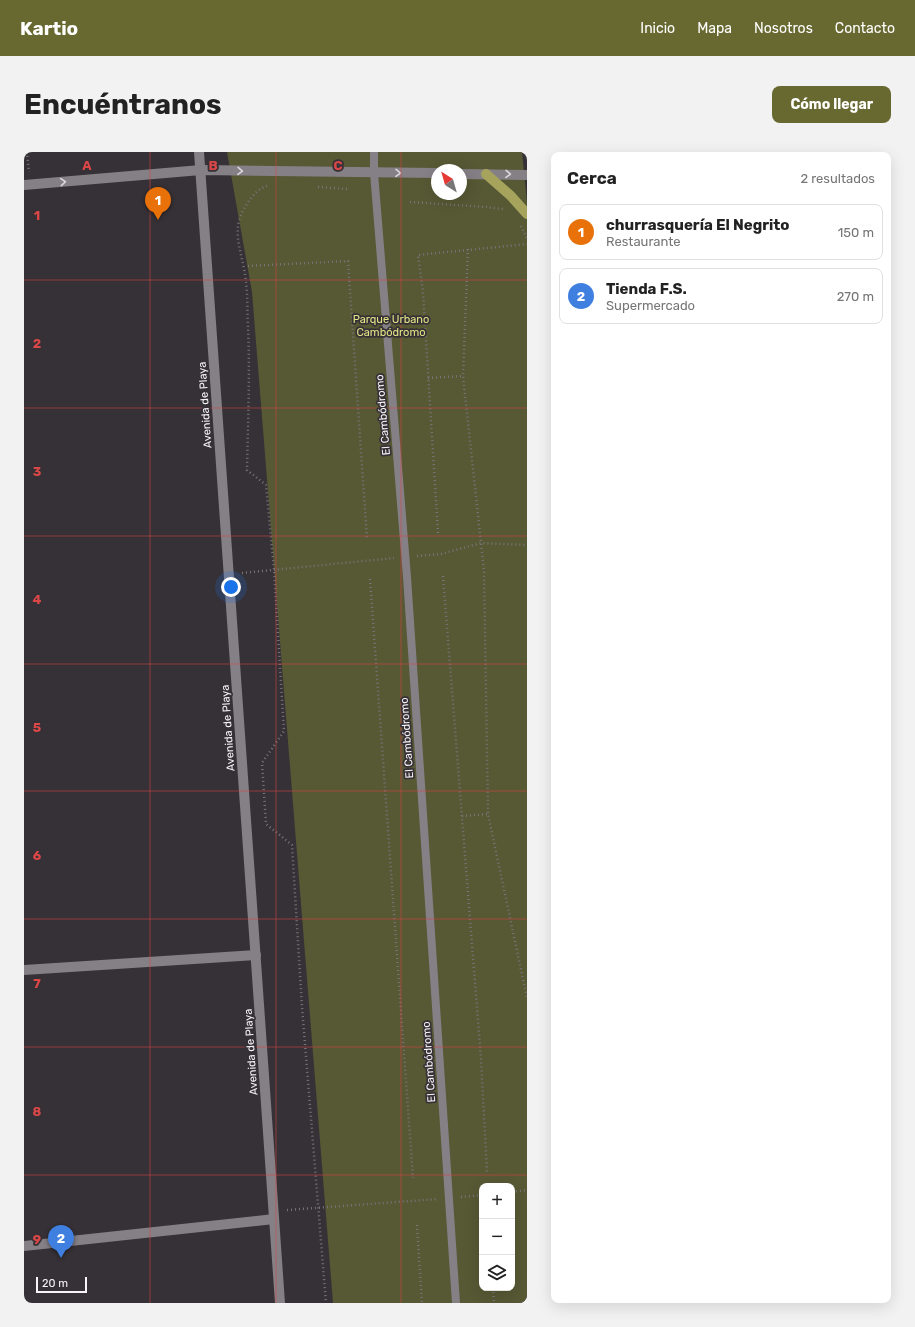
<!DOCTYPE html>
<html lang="es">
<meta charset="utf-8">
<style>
:root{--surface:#fff;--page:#f2f2f2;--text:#222;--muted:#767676;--line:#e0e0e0;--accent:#686930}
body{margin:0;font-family:Rubik,sans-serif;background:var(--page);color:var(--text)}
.controls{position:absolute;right:12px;bottom:12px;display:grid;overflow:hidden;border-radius:8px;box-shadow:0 4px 16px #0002}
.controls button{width:36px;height:36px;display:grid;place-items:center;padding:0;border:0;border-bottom:1px solid var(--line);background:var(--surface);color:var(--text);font:20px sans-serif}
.compass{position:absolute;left:407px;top:12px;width:36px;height:36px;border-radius:50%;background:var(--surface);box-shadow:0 4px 16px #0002;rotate:323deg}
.scale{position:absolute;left:12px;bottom:10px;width:51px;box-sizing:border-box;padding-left:4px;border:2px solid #f7f4f7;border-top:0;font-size:11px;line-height:14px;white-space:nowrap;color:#f7f4f7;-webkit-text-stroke:3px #363136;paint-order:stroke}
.you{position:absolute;left:207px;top:435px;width:14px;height:14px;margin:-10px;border:3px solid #fff;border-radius:50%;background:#1a73e8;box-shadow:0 0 0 6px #1a73e833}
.badge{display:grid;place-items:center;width:26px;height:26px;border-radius:50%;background:var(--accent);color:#fff;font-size:13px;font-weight:700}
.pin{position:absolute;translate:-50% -33px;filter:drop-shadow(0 1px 2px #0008)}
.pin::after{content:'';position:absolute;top:21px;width:14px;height:12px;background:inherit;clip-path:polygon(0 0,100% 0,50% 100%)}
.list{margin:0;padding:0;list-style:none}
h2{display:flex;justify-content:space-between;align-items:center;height:52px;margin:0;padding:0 16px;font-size:17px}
h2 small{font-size:13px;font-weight:400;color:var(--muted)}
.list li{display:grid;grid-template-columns:26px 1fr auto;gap:12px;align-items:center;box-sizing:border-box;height:56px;margin:0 8px 8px;padding:0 8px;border:1px solid var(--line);border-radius:8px}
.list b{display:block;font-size:15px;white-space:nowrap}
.list p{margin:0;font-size:13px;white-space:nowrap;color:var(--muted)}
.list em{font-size:13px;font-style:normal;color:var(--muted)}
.icon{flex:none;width:22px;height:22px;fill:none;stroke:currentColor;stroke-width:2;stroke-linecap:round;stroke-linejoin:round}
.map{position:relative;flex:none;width:503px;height:1151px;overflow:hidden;border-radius:8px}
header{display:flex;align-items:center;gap:24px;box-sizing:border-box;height:56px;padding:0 20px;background:var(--accent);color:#fff}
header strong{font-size:19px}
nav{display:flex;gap:22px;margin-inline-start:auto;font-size:14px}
.intro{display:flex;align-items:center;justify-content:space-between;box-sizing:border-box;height:96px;padding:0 24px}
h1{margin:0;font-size:28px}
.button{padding:10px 18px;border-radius:8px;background:var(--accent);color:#fff;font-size:14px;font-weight:700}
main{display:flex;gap:24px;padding:0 24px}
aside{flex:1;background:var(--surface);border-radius:8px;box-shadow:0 4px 16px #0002}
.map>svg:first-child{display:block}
.green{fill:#575834;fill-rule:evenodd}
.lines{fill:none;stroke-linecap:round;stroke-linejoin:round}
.path{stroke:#787478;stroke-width:2.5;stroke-dasharray:1 3;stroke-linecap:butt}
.lane{stroke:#857f86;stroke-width:8}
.street{stroke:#857f86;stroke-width:10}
.secondary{stroke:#857f86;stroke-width:10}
.primary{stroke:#a6a45c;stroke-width:10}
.oneway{stroke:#dad7db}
.grid{fill:none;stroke:#db4747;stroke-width:1;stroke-opacity:0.55}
.labels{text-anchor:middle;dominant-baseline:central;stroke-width:3.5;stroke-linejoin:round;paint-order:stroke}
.park-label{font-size:11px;fill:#e2e485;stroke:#363136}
.street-label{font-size:11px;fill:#f7f4f7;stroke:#363136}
.grid-label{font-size:13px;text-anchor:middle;font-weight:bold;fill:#db4747;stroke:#363136;stroke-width:3.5;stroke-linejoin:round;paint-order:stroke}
</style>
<header>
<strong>Kartio</strong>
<nav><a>Inicio</a><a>Mapa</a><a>Nosotros</a><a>Contacto</a></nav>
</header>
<div class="intro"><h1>Encuéntranos</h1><a class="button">Cómo llegar</a></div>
<main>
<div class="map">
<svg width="503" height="1151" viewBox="0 0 503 1151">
<rect width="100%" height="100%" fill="#363136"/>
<path class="green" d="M203,0H498L503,50V1151H309L228,140ZM413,18H437V42H413ZM458,1034H488V1136H458Z"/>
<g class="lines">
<g class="path">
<path d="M3,0L5,20"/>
<path d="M243,34C230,37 215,61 214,74C212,93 221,112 222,131C224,145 223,160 224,174C226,222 224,270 223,318L242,333L250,418L260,579L238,611L242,672L268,693L278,855L302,1151"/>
<path d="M294,35L323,37"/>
<path d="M386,50L462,55L479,57"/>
<path d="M497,74L503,86"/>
<path d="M444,97L439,224L460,419L464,662L503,846"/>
<path d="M224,114L324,109L343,387"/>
<path d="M404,226L439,224"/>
<path d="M414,381L399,140L394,103L503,92"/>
<path d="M393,404L417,402L457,391L503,393"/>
<path d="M218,421L370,406"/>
<path d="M419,424L457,907L463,1020"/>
<path d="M346,427L389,1026"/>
<path d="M438,664L464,662"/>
<path d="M488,1040L503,1038"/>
<path d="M437,1045L458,1043"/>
<path d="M263,1058L414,1047"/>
<path d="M393,1073L398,1151"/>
<path d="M469,1136L470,1151"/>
</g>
<path class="lane" d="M350,0V21L383,425L432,1151"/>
<g class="street">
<path d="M0,818L232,803"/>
<path d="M0,1094L250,1067"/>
</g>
<g class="secondary">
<path d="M175,0L256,1151"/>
<path d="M437,22L503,23"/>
<path d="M0,33L177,18L413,21"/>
</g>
<path class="primary" d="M462,22L487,44L503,62"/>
</g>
<defs><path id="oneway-chevron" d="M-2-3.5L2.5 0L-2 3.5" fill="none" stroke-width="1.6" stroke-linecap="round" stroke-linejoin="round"/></defs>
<g class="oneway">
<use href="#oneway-chevron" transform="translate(216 19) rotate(1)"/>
<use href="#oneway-chevron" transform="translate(374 21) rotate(1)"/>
<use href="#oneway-chevron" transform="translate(484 22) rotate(1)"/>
<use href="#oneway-chevron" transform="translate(39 30) rotate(-5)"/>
</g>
<path class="grid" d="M126,0V1151M252,0V1151M377,0V1151M0,128H503M0,256H503M0,384H503M0,512H503M0,639H503M0,767H503M0,895H503M0,1023H503"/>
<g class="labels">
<g class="park-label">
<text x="367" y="167">Parque Urbano<tspan x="367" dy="13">Cambódromo</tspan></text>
</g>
<g class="street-label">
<text transform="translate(181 253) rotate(-94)">Avenida de Playa</text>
<text transform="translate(359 263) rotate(-95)">El Cambódromo</text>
<text transform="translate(204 576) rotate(-94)">Avenida de Playa</text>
<text transform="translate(383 586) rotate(-94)">El Cambódromo</text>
<text transform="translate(227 900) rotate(-94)">Avenida de Playa</text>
<text transform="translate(405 910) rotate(-94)">El Cambódromo</text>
</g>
</g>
<g class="grid-label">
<text x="63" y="18">A</text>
<text x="189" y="18">B</text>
<text x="314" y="18">C</text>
<text x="13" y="68">1</text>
<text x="13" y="196">2</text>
<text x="13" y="324">3</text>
<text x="13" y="452">4</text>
<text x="13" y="580">5</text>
<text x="13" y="708">6</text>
<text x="13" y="836">7</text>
<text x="13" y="964">8</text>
<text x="13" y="1092">9</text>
</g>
</svg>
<div class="controls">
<button>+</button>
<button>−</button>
<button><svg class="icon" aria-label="layers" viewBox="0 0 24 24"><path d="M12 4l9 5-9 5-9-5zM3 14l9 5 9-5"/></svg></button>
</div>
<svg class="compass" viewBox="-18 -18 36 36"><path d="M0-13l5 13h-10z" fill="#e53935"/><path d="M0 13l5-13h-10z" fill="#767676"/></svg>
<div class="scale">20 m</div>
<div class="you"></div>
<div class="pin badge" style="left:134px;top:68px;background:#e8710a">1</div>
<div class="pin badge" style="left:37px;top:1106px;background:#3f7fe0">2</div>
</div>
<aside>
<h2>Cerca<small>2 resultados</small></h2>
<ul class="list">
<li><span class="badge" style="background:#e8710a">1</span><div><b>churrasquería El Negrito</b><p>Restaurante</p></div><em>150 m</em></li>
<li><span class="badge" style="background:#3f7fe0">2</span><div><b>Tienda F.S.</b><p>Supermercado</p></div><em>270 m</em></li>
</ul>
</aside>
</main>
